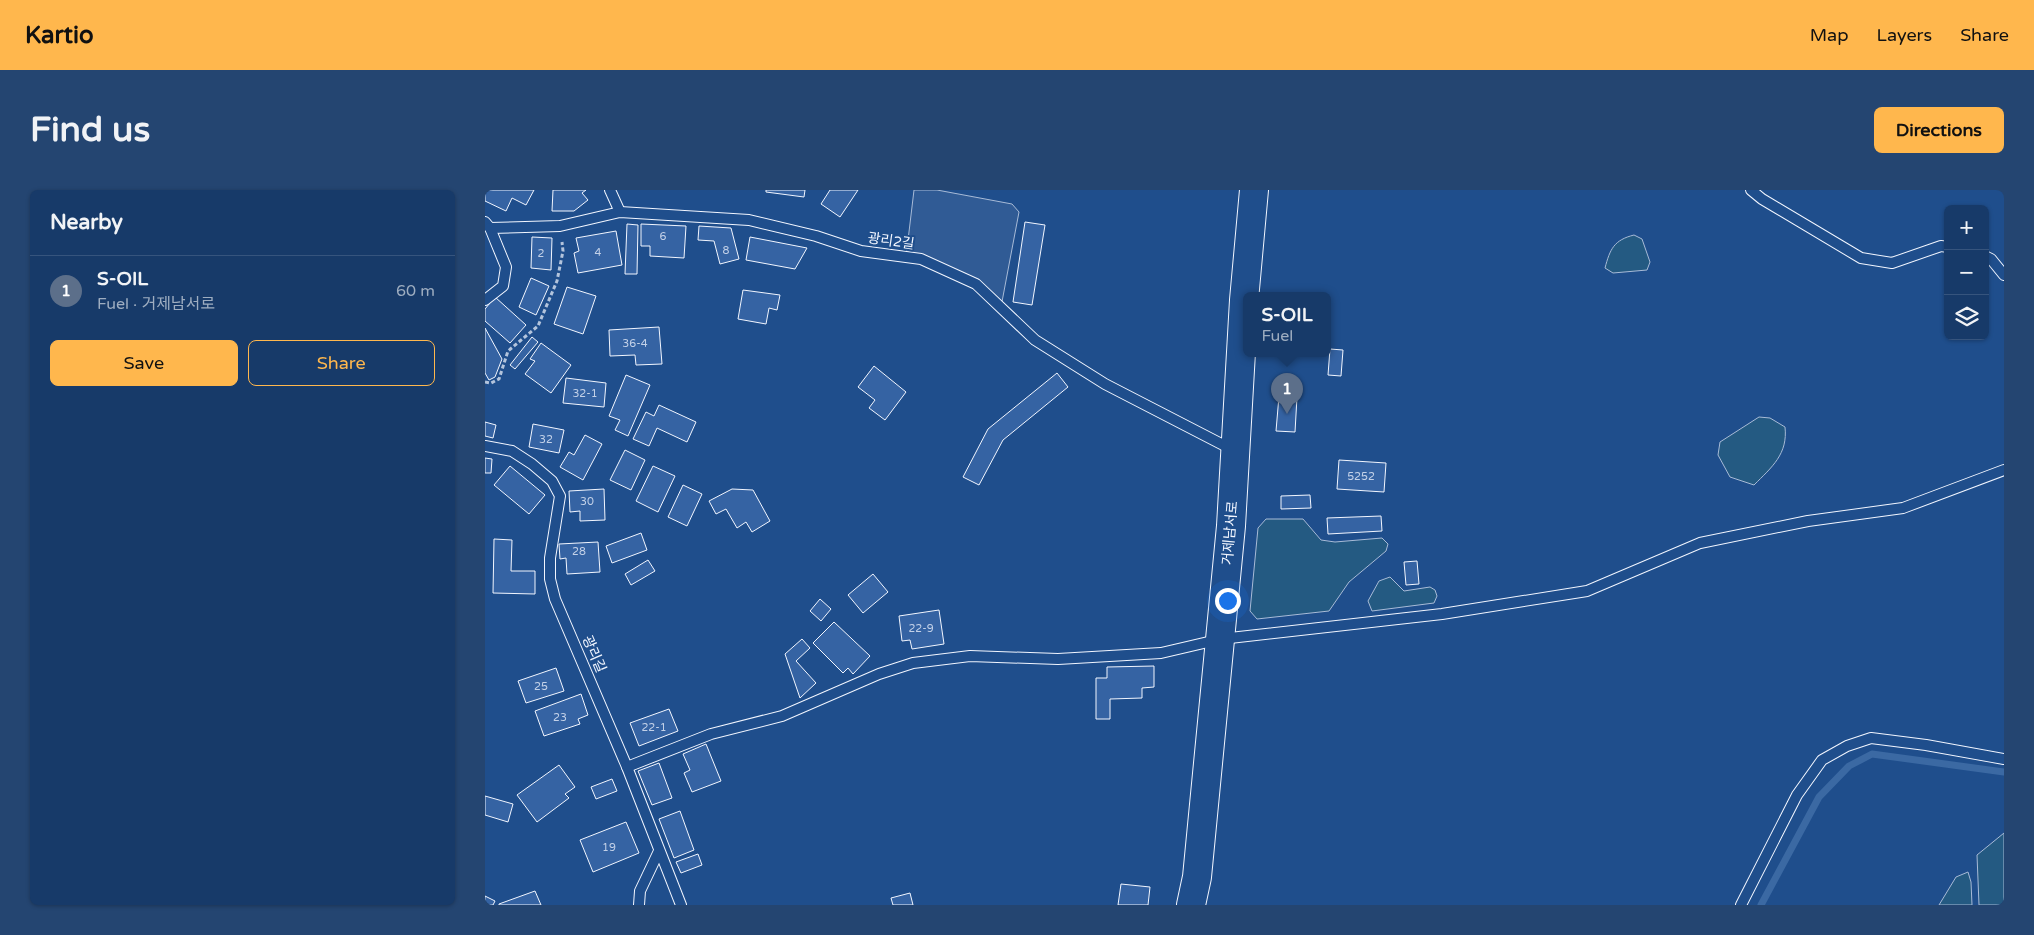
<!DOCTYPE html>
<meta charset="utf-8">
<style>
:root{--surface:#173a69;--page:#244571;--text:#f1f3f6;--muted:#9eadc0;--line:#36547d;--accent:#ffb74d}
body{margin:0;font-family:"Varela Round","Noto Sans KR",sans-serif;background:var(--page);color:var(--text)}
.controls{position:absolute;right:15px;top:15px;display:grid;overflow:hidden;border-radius:8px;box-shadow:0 1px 4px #0004}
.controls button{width:45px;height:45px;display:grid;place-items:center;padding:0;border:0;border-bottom:1px solid var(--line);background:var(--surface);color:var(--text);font:25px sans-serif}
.you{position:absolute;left:742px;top:410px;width:18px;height:18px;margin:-12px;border:4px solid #fff;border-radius:50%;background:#1a73e8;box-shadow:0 0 0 8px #1a73e833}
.badge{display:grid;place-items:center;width:32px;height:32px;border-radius:50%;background:var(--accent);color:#fff;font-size:16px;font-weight:700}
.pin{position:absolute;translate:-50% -41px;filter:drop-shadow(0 1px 2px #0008)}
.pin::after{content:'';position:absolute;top:26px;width:18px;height:15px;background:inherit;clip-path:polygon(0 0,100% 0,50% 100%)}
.popup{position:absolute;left:758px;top:102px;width:88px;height:65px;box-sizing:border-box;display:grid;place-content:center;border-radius:8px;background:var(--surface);filter:drop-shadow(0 1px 4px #0005);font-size:16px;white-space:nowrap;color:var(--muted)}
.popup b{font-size:19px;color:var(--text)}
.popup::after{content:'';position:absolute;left:50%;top:100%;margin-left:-10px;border:10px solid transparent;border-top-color:var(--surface)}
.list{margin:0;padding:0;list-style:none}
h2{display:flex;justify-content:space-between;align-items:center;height:65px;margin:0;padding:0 20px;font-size:21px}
h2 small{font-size:16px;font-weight:400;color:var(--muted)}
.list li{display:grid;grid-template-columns:32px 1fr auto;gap:15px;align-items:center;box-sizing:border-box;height:70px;padding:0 20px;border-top:1px solid var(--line)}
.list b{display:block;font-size:19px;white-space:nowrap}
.list p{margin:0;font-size:16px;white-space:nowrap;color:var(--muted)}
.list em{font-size:16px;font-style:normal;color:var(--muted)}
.actions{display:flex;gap:10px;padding:15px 20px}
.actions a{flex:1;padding:11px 0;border:1px solid var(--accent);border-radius:8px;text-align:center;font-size:18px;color:var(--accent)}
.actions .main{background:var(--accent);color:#111}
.icon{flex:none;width:28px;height:28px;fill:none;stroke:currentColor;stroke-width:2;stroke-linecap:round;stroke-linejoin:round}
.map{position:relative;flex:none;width:1519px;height:715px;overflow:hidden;border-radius:8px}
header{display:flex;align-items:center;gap:30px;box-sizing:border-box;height:70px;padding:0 25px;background:var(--accent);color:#111}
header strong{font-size:24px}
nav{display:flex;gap:28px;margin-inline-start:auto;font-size:18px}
.intro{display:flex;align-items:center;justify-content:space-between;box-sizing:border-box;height:120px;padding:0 30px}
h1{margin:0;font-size:35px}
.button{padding:12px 22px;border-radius:8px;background:var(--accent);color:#111;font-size:18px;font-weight:700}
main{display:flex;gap:30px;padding:0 30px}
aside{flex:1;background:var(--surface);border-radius:8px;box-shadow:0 1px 4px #0004}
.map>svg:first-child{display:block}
.green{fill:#245a82;stroke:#a8bbd7}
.parking{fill:#305b95;stroke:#a8bbd7}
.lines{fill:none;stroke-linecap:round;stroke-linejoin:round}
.stream{stroke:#3b69a3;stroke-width:7}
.building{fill:#3563a3;stroke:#f2f6ff}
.service-casing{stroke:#f2f6ff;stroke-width:12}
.secondary-casing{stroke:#f2f6ff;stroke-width:30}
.path{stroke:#b3c4dc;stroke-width:3;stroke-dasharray:4 2.5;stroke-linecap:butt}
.service{stroke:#1f4e8c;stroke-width:10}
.secondary{stroke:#1f4e8c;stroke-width:28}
.labels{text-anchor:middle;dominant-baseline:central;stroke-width:4;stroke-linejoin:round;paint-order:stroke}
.number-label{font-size:11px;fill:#c3d1e8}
.street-label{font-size:14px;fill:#f2f6ff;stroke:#1f4e8c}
</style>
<header>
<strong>Kartio</strong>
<nav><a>Map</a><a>Layers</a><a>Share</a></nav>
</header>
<div class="intro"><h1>Find us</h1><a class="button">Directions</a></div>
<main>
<aside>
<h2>Nearby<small></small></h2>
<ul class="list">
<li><span class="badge" style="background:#5c6f8a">1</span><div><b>S-OIL</b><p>Fuel · 거제남서로</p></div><em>60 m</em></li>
</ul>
<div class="actions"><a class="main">Save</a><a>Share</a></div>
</aside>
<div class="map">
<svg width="1519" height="715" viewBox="0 0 1519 715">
<rect width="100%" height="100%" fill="#1f4e8c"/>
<g class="green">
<path d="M1149,45L1157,49L1165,72L1162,80L1128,83L1120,78C1125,59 1129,50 1149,45Z"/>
<path d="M1274,227L1285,228L1300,237C1303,264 1287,277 1269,295L1245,287L1233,265L1235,252Z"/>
<path d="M781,329H818L836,350L850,352L897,348L903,354L901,361L864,392L844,421L772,429L765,421L773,338Z"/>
<path d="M905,387L919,401L945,397L950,400L952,406L949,413L887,421L883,411L894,391Z"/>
<path d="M1519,643V715H1494L1492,665Z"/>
<path d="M1483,682L1486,692L1487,715H1454L1471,687Z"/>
</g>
<path class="parking" d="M429,0H452L527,14L534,22L516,117L491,94L421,67Z"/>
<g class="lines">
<path class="stream" d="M1276,715L1334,607L1364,576L1387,564L1519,582"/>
</g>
<g class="building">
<path d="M0,0H49L41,15L27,8L21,21L0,11Z"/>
<path d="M68,0H101L97,3L103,10L89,21H67Z"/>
<path d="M281,0H320L319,7L281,2Z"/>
<path d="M345,0H373L355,27L336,14Z"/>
<path d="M540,32L560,35L547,115L528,112Z"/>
<path d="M142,34L153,35L152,84H140Z"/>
<path d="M156,34L201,36L199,68L165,66V56H156Z"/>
<path d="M214,36L246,38L254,69L235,74L229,51L213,50Z"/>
<path d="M131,41L137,75L93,83L89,63L94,61L91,48Z"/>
<path d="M47,47L67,48L66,80L46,78Z"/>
<path d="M265,47L322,58L310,79L261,70Z"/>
<path d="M46,88L64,96L51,125L34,117Z"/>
<path d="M82,97L111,106L98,144L69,134Z"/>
<path d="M258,100L295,105L292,120L284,118L281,134L253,129Z"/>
<path d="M10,107L41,135L25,153L0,131V119Z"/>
<path d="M174,137L177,174L151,175L150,165L125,166L124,140Z"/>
<path d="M0,138L17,169L10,187L4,190L0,183Z"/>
<path d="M47,147L53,152L30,179L25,175Z"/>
<path d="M56,153L86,175L66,203L40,184L50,171L45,169Z"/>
<path d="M845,159L858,160L856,186L843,185Z"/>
<path d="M389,176L421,202L400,230L384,218L390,210L373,197Z"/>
<path d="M572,183L583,197L518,250L494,295L478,287L503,239Z"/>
<path d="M141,185L165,195L143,246L130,240L135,230L124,226Z"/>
<path d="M81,188L121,193L119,217L78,213Z"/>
<path d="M794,206L812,207L810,242L791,241Z"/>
<path d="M174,215L211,232L202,252L172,238L164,256L148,249L161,222L169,226Z"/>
<path d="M0,232L11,235L8,248L0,246Z"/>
<path d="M48,234L79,240L74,263L44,257Z"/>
<path d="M100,245L117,254L98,290L75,277L84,262L89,265Z"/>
<path d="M140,260L160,270L146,300L125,290Z"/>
<path d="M0,268L7,269L6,283H0Z"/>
<path d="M854,270L901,273L899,302L852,299Z"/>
<path d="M25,276L60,305L44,324L9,295Z"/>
<path d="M168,276L190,286L173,322L151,311Z"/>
<path d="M198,295L217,304L202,336L183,327Z"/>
<path d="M119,299L120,330L95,331V321L85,322L84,301Z"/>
<path d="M247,299L268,300L285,331L267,342L261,332L252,338L241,319L231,324L224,311Z"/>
<path d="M825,305L826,318L796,319V306Z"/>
<path d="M896,326L897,341L843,344L842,328Z"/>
<path d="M156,343L162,360L127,373L121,356Z"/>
<path d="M9,349L27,350L26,381H50V404L8,403Z"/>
<path d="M113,352L115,382L82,384L81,368L75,369L74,354Z"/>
<path d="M163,370L170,381L146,395L140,384Z"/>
<path d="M932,371L934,394L921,395L919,372Z"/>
<path d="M388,384L403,402L378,423L363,405Z"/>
<path d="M335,409L346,419L336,431L325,421Z"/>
<path d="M454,420L459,454L427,459L425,450L417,451L414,426Z"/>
<path d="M349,432L385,466L368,484L363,478L358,483L328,453Z"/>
<path d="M317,449L325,458L311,471L331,493L315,508L300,464Z"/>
<path d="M669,476V497L657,498V508L625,509V529H611V488H622V477Z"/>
<path d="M71,478L79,501L41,513L33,491Z"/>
<path d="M96,504L103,525L93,529L95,534L59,546L50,521Z"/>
<path d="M184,519L193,541L154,556L145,533Z"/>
<path d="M221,554L236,591L207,602L199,583L205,580L198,564Z"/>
<path d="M174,573L187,608L167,615L153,581Z"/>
<path d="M74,575L90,597L80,604L84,608L52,632L32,605Z"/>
<path d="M127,589L132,601L111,609L106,597Z"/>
<path d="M0,606L28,614L23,632L0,625Z"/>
<path d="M195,621L209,660L189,668L174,629Z"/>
<path d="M141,632L154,663L108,682L95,650Z"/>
<path d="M213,664L217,675L196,683L191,672Z"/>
<path d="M636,694L665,697L663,715H633Z"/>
<path d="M50,701L56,715H14V714Z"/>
<path d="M425,703L428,715H408L406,708Z"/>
<path d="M0,706L10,711L8,715H0Z"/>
</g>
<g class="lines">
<defs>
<g id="service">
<path d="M125,0L135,22"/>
<path d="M1266,0L1277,9L1376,68L1407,73L1456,56L1463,57"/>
<path d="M0,32L5,38L21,77L18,96L0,110"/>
<path d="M5,38L75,36L135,22L264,30L331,46L376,61L436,69L491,94L550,150L620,194L748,260"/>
<path d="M1500,66L1506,69L1519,85"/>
<path d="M0,256L27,261L47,274L67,291L75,306L65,368V389L70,409L142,577L196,715"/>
<path d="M142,577L226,544L297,526L394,484L428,473L485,466L573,469L676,463L736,449L957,424L1102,401L1215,353L1323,331L1418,318L1519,280"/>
<path d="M154,715L155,701L174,661"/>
<path d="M1256,715L1312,605L1337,570L1362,556L1386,548L1441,555L1519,569"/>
</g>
<path id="secondary" d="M706,715L712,687L746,336L759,110L769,0"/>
</defs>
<use href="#service" class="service-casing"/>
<use href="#secondary" class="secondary-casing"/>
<path class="path" d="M0,192L6,193L14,189L23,161L53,136L72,91L78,61L77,52"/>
<use href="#service" class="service"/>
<use href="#secondary" class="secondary"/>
</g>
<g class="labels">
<g class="number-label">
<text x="178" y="46">6</text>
<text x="241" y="60">8</text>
<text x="113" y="62">4</text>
<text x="56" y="63">2</text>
<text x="150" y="153">36-4</text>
<text x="100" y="203">32-1</text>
<text x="61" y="249">32</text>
<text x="876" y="286">5252</text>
<text x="102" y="311">30</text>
<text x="94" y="361">28</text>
<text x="436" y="438">22-9</text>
<text x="56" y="496">25</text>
<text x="75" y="527">23</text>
<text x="169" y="537">22-1</text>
<text x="124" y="657">19</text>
</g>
<g class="street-label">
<text transform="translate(406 51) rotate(8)">광리2길</text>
<text transform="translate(745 343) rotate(-85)">거제남서로</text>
<text transform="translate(109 464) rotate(67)">광리길</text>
</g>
</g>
</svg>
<div class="controls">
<button>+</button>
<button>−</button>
<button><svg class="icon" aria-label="layers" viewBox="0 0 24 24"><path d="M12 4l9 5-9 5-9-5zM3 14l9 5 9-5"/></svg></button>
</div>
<div class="you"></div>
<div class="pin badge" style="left:802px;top:224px;background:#5c6f8a">1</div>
<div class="popup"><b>S-OIL</b>Fuel</div>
</div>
</main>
